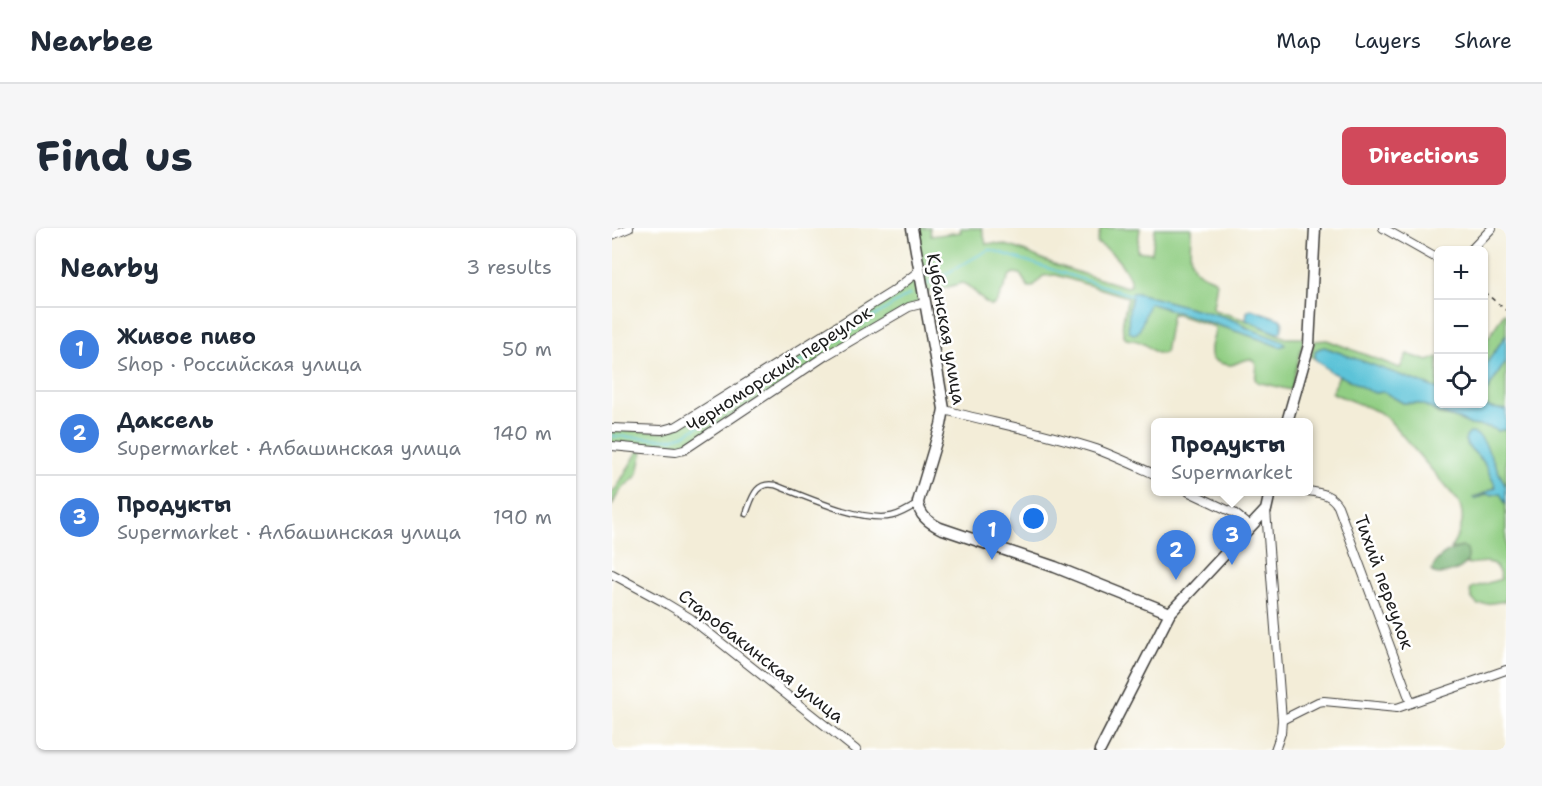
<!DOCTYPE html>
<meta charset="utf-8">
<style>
:root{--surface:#fff;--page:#f6f6f7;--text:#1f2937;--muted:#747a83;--line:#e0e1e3;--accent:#d1495b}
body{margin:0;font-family:"Shantell Sans",sans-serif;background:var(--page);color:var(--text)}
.controls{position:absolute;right:18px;top:18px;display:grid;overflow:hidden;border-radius:9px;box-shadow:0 2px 4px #0004}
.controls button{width:54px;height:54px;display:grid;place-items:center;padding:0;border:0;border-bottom:2px solid var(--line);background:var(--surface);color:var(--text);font:30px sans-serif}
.you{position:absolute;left:422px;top:291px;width:21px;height:21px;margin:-15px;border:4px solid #fff;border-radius:50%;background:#1a73e8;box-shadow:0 0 0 9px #1a73e833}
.badge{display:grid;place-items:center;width:39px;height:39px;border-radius:50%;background:var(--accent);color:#fff;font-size:20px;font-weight:700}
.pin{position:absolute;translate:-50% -50px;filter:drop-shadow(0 2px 3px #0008)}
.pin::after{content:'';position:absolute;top:32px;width:21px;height:18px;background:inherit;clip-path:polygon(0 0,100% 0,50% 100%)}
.popup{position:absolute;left:539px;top:190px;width:162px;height:78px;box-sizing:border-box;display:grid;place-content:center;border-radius:9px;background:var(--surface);filter:drop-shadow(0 2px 4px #0005);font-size:20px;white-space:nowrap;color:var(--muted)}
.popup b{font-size:22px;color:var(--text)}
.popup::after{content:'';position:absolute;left:50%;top:100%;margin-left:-12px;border:12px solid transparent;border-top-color:var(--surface)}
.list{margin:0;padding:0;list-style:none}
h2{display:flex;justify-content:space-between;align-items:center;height:78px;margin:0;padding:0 24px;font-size:26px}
h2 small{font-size:20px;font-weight:400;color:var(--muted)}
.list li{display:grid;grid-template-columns:39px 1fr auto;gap:18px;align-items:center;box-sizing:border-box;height:84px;padding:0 24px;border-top:2px solid var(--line)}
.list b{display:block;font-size:22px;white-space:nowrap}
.list p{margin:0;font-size:20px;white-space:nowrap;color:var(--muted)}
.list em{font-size:20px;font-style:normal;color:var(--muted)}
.icon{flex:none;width:33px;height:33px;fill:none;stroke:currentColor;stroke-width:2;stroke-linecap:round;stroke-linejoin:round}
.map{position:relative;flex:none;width:894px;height:522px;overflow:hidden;border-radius:9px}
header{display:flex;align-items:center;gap:36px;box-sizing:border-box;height:84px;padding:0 30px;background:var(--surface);border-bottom:2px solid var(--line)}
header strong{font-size:28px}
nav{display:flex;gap:33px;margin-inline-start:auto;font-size:21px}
.intro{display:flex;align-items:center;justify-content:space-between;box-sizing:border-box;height:144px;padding:0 36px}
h1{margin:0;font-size:42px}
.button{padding:15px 27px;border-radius:9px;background:var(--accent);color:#fff;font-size:21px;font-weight:700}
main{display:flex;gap:36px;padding:0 36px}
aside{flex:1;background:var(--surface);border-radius:9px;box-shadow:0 2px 4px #0004}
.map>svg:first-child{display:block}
.green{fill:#91ce83;stroke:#567550;stroke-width:1.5;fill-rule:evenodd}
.forest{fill:#74b171;stroke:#486646;stroke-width:1.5}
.water{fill:#5cc3d8;stroke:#3c707a;stroke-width:1.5}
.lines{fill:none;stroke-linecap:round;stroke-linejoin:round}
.stream{stroke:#5cc3d8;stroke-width:2}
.service-casing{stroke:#3c3b38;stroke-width:7}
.minor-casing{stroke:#3c3b38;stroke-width:10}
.tertiary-casing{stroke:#3c3b38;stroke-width:13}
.path{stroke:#3c3b38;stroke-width:1.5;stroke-dasharray:4.5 4.5;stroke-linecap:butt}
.service{stroke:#fff;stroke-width:4.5}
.minor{stroke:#fff;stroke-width:8}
.tertiary{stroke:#fff;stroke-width:10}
.labels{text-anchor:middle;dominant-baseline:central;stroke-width:5;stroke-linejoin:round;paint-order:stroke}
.street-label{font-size:18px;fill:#1c1c1c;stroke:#fff}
</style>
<header>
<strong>Nearbee</strong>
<nav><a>Map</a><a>Layers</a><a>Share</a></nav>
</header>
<div class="intro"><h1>Find us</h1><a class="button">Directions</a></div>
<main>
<aside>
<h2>Nearby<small>3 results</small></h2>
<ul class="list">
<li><span class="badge" style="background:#3f7fe0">1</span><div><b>Живое пиво</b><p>Shop · Российская улица</p></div><em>50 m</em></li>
<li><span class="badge" style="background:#3f7fe0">2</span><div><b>Даксель</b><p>Supermarket · Албашинская улица</p></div><em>140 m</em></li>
<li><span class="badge" style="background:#3f7fe0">3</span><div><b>Продукты</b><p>Supermarket · Албашинская улица</p></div><em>190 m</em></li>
</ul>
</aside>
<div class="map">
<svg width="894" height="522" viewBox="0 0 894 522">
<rect width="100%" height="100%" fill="#fff"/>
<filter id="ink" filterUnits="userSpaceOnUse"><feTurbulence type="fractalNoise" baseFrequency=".0167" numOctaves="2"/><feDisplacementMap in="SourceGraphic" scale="12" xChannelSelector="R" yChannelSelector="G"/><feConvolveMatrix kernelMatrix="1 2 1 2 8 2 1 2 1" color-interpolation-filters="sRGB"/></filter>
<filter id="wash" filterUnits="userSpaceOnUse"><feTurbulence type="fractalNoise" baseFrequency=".008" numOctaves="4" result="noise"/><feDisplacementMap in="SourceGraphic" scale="24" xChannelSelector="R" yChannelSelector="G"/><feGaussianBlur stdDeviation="1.35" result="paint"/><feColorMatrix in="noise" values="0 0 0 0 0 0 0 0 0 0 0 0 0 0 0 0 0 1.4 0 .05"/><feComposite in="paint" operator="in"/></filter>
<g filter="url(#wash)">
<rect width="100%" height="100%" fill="#f3edd8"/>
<g class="green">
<path d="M302,0H318L319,8L349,4L348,0H370L374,16C392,12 420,27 437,34C462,44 489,51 514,59L519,58V54C512,37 500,23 485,15L489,0H528L525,23L540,25L543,0H579C580,15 573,35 588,45C593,49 600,49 605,54L601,79L602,82L634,92L674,110H692L679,162L645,154L643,151C645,142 647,128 633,132C628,133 624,136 619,137C612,137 605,134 600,131C596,117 603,111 603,99L560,85L553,125C541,128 540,119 530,115C525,112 519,112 514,111C506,100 514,82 516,69L444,47L431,48L421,59H416L408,46L402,45L398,47L385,74L380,78C367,73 363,59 350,55L314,65ZM521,64L613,89L626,94L668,119L645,110L537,75L517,80Z"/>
<path d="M305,50L309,72L78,214L67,219L0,215V201L54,204L192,122L217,112L224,101Z"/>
<path d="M892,85L894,86V107L872,139V111L877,109Z"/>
<path d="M715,112L788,140L795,126L816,133L826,129V161L745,132L718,121L703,124V131L698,128L702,113Z"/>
<path d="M894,133V182L879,180L870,176H872V167Z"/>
<path d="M727,147L763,165L772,164L791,175H805L814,178L827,185L846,191L859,197L877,199L886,203L894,201V259L873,216L853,213L857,219L871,233L884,259L871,266L862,269H869L875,266L879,267L889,265L894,277V373L866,377C860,372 857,368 859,360L889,351C883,326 872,336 854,336L856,327L851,319L839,321C847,303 855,295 847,274L778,193L767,184L720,165Z"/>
<path d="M26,223L31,224C29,229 27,244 25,247C21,253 14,256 10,261C5,266 3,271 0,278V265L5,259Z"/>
</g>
<path class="forest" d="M852,319L855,321C856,325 857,331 854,335C848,343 830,348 822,345L820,342C824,328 839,321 852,319Z"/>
<g class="water">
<path d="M521,64L613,89L626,94L633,99L672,114L673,117L668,119L645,110L537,75L528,101L525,105L521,106L517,103C515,90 518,77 521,64Z"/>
<path d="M639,81L668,91L671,95L669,104L665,105L634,92L635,84Z"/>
<path d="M894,107V133L872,168V139Z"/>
<path d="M712,119L826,161V176H870L879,180L894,182V201L886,203L877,199L859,197L846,191L827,185L814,178L805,175H791L772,164L763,165L755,162L736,151L719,144L703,131V124L706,121Z"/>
<path d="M858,205C866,205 869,210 873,216L894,259V277L888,265L879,267L875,266L862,271L861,270L871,266L884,259L871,233L857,219L853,213L854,209Z"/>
</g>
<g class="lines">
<g class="stream">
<path d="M316,56L376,22H380L522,68"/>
<path d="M0,208L53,211H60L72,207L298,66"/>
</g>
</g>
</g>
<g filter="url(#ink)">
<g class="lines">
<defs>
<path id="service" d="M134,286C140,271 143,253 163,257C192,268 250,295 280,288C289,286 297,281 305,276"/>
<g id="minor">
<path d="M771,0L826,31"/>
<path d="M0,7L17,0"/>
<path d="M859,22L880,0"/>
<path d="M332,182C383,195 435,205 484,221C505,229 524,238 544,247"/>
<path d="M0,200L50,202L65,198L280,64L307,43"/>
<path d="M0,218L64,224L72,222L213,128L297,79L313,75"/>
<path d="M696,263C709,265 719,266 726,278L799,475"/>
<path d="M577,264L622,285L638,298"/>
<path d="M654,282L670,492L669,505L663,522"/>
<path d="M0,346L50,373L78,390L244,522"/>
<path d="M670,492L706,474L712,473L785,480L894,442"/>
</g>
<g id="tertiary">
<path d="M300,0L332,181L329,197L306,274C307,287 316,294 328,300L443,339L558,385"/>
<path d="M675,194L697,117L703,0"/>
<path d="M488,522L558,385L654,282L658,264"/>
</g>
</defs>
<use href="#service" class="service-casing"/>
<use href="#minor" class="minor-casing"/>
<use href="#tertiary" class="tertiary-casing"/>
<path class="path" d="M872,64L894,82"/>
<use href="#service" class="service"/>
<use href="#minor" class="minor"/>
<use href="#tertiary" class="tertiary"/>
</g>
</g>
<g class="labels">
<g class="street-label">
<text transform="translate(334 101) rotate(80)">Кубанская улица</text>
<text transform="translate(167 141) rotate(-33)">Черноморский переулок</text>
<text transform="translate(772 354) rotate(70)">Тихий переулок</text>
<text transform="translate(149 428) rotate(38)">Старобакинская улица</text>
</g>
</g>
</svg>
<div class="controls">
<button>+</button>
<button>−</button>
<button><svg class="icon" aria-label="locate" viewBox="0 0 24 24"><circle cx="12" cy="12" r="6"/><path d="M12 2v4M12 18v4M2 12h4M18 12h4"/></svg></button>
</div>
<div class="you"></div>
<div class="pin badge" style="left:380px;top:332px;background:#3f7fe0">1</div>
<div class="pin badge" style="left:564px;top:352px;background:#3f7fe0">2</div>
<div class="pin badge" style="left:620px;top:337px;background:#3f7fe0">3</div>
<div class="popup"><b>Продукты</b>Supermarket</div>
</div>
</main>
